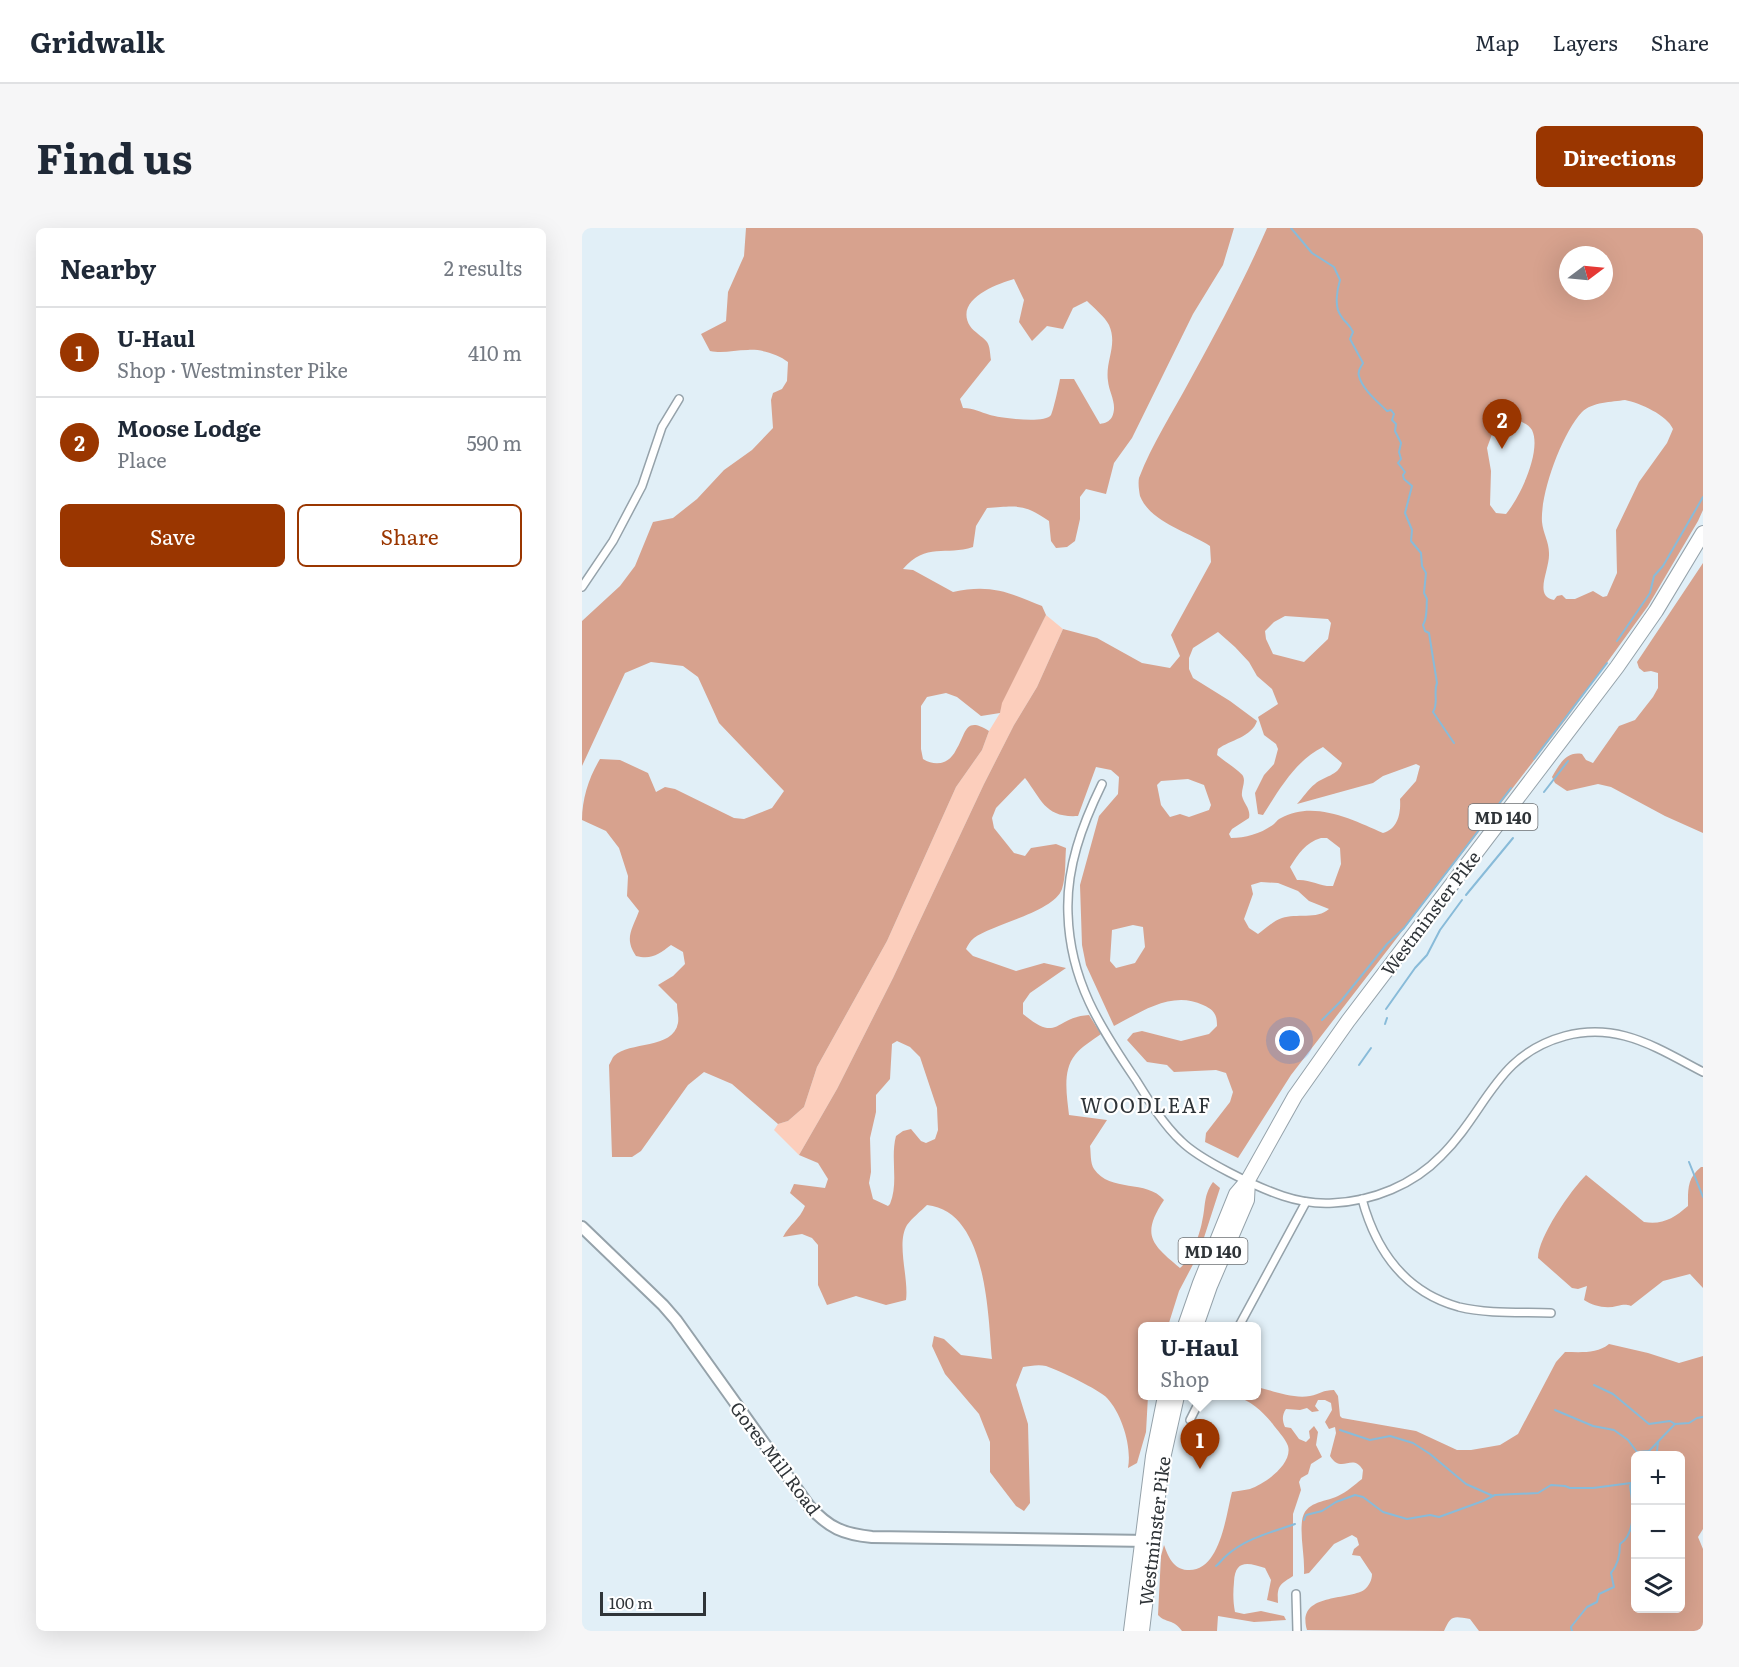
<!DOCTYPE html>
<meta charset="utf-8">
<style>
:root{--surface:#fff;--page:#f6f6f7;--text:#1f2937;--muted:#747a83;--line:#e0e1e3;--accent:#9a3600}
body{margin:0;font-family:Literata,serif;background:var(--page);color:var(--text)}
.controls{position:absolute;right:18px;bottom:18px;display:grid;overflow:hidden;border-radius:9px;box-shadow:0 6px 24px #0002}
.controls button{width:54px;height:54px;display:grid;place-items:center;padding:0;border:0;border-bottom:2px solid var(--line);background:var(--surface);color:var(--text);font:30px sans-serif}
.compass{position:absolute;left:977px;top:18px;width:54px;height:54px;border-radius:50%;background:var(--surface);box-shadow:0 6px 24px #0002;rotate:74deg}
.scale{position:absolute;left:18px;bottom:15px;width:106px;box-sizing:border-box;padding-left:6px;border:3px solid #2f3438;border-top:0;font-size:16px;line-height:21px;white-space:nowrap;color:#2f3438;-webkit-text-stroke:4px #fff;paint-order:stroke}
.you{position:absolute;left:708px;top:813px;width:21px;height:21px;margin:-15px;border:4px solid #fff;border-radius:50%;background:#1a73e8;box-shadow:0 0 0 9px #1a73e833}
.badge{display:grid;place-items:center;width:39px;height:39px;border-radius:50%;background:var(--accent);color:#fff;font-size:20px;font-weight:700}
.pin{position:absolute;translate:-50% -50px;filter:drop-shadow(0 2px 3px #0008)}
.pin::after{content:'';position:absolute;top:32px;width:21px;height:18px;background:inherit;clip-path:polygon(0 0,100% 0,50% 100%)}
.popup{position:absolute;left:556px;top:1094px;width:123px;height:78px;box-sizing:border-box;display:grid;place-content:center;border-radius:9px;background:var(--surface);filter:drop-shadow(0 2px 4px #0005);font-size:20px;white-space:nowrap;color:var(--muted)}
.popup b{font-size:22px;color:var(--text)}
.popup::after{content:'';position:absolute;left:50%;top:100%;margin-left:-12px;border:12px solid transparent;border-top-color:var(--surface)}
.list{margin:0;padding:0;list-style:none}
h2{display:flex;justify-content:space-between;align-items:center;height:78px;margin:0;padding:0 24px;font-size:26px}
h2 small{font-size:20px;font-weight:400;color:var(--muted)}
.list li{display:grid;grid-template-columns:39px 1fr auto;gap:18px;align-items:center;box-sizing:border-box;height:90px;padding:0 24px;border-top:2px solid var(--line)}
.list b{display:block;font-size:22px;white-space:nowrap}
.list p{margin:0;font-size:20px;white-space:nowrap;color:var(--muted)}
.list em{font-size:20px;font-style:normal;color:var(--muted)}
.actions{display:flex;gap:12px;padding:18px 24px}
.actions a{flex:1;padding:14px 0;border:2px solid var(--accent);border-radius:9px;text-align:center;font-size:21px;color:var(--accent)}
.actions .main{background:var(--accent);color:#fff}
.icon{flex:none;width:33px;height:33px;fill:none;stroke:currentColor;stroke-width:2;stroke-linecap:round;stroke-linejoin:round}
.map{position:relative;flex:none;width:1121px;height:1403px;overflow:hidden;border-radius:9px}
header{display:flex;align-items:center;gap:36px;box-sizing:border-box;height:84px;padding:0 30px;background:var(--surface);border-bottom:2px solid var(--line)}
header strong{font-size:28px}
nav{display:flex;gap:33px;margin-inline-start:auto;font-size:21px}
.intro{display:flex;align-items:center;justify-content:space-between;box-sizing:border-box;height:144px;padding:0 36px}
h1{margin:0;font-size:42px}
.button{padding:15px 27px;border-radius:9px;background:var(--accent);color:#fff;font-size:21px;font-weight:700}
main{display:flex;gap:36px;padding:0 36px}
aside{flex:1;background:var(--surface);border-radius:9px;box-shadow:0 6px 24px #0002}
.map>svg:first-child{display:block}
.green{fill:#fccebc}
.forest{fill:#d7a28e;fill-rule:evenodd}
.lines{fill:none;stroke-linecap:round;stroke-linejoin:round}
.stream{stroke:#88bbd9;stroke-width:2}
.street-casing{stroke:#95a2aa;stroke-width:10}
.secondary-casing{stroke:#95a2aa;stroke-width:14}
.highway-casing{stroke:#95a2aa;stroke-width:16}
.street{stroke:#fff;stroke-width:7}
.secondary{stroke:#fff;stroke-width:10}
.highway{stroke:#fff;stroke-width:14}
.labels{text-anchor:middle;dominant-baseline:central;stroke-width:4.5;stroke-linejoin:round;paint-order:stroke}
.shield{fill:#fff;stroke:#6d7174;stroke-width:1.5}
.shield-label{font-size:16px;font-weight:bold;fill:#2f3438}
.street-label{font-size:18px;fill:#2f3438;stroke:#fff}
.neighbourhood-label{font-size:20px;letter-spacing:1.5px;fill:#2f3438;stroke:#fff}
</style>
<header>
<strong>Gridwalk</strong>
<nav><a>Map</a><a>Layers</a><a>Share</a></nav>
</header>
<div class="intro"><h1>Find us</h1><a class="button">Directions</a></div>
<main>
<aside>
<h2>Nearby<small>2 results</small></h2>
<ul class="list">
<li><span class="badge">1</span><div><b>U-Haul</b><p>Shop · Westminster Pike</p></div><em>410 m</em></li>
<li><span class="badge">2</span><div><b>Moose Lodge</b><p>Place</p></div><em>590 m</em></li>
</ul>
<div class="actions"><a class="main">Save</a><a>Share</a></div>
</aside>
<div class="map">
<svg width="1121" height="1403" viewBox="0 0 1121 1403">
<rect width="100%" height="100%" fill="#e1eff7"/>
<path class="green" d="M464,387L481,401L455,459L432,497L402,556L311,750L255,861L217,927L192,902L196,896L206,893L222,879L235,839L305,713L374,559L400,522L407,503L418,485L419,475Z"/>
<g class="forest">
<path d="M164,0H652L641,37L611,86L550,210L532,235L524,266L504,261L498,269V291L493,313L485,319L474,320L469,313L467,293C441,275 434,278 405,280L394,298L391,319C364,328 344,314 321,341L331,342L371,364C408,356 426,364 460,378L464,387L420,475L418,485L399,488L375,469L364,465L345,469L339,478V521L341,531C354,539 367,536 374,522C384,507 382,487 407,503L400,522L374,559L305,713L235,839L222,879L206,893L196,896L150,856L122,844L106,857L59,923L50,929H30L27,837C29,834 30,830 32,828C47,813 91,822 96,795C97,789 95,782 95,776L76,757L91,748L103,736L101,724L89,717C77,726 70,732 54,728C42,710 50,702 57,683L45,668L46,648L37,620L24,603L0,592C0,571 7,549 18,531L38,532L66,545L74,564L83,559L93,561L152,590L162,591L190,580L202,563L137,495L116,449L101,438L69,434L43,445L0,538V393L38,358L53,338L71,294L91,290L115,271L142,242L170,222L191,200L189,172L191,165L200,161L205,153L206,134C196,126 179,121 166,122C152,122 141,126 128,123L119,106L144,93L146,64L162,28ZM432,51L442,72L437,94L450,113L465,98L481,101L491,80L505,73C512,80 523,89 527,97C536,117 523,133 526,153C527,165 536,176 530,189C527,194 523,195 518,196L492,151H478C477,157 471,184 469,187C463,196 418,190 408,187C398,184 392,180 381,180L378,171L409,132C408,126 408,118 405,114C400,108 392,104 388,98C372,72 414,56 432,51Z"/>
<path d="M685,0H1121V282L1116,293L1066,378L984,491L709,847L656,930L623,914L624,905L648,874L651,864L644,845L634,842L592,844L585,837L565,834L545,812L551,805L560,803L599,813L627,806L635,798C635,786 632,782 621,777C590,762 559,784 532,798L504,737L500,717L498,657L517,588L536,566L537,549L529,542L514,539L496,588C463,590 460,572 443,550L414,580L410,590L412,600L432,625L443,628L449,620L474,616L484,620C483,633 484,649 480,661C472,684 411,696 392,710C388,713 386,717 384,721L391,728L434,743L462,735L484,740L448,765L441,775V786C477,816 472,789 507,787L519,806C511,812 500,818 493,827C480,843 485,868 487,887L525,892L508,918C509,924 508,935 512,941C528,965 565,951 582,972C559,1007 569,1016 598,1040C609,1031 617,1009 620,994C624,978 621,968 631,954L638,960L617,1025L597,1063L586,1098H561V1168H566L564,1204L555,1235L546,1240C550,1219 540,1186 525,1170C518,1162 476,1142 464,1138C457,1136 447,1138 441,1139L434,1157L446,1196L448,1275L442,1283L434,1278L408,1244V1214L397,1186L363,1146L350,1118L352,1108L362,1111L379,1127L410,1131C406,1087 405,983 345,977C339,983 330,990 325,997C314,1015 327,1050 324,1072L304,1077L274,1068L245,1077L236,1057V1017L230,1010L220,1006L201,1009C207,997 218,991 223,978L208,965L212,956L243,960L246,951L236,935L217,927L255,861L311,750L402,556L432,497L455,459L481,401L515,410L560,435L588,440L598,428L589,407L629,334L628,318C607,304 568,294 558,268C557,263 556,255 557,250C570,216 591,184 608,152C636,101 662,53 685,0ZM986,27H1022V63H986ZM1043,172C1058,175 1085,187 1091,201L1085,215L1057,254L1034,302L1035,345L1025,368L1021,369L1011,363L993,371H984L980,367L975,368L972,372C951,368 968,342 967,325C967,314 961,305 960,294C958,266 980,205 1000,184C1010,174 1030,174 1043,172ZM921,186C928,186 932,189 938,193C942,195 947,197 950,202C960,223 938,269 924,286L914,285L908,277L909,243L905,220L914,195ZM703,388L746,391L749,395L746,411L722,434L691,426L684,411L683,403L692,394ZM636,404L653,419L667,434L675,448L690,461L696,476L676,489L682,507L694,516L696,521L692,536L682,547L673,565L676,586L681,587C697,562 714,532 741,519L760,535C756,548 742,548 733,556C726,561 721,570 715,576L791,555L801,548L834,536L838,538L834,553L818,571C819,585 816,601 801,605C771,592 732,572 699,590C696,591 695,593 692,596C680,605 664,610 649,610L647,606L650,601L667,590C669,581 662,576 660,568C659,561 664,554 661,548C659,544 641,532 635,527L636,521C648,512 670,509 675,493L648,473L611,450L607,441V430L611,420ZM606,551L622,557L629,577L627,582L607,589L598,586L588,589L579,577L575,557L579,553ZM739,610H745L758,620L759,636L751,658C739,659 728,651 715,652L708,639C717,625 723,615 739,610ZM679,654L696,655L716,663L727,673L747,681C735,692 714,685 700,690C691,693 683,701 676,706L667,700L662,691L671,666L669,657ZM551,697L561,699L563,719L553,735L534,740L528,733L530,702ZM315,813L328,819L338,829L355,880L356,902L353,911L344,915L339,913L329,901L321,903L314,908C308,931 317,954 308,976L306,978L291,971L287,955L289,944L288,910L294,884V867L308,851L310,816Z"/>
<path d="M1121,335V605L1083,588L1029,559L1016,556L985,563L973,555L970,549C977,537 984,523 1000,526L1004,532L1011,535L1037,498L1053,492L1071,469L1076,460V445L1069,443L1062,444L1057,440L1055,434Z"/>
<path d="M1119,939H1121V1060L1108,1046L1081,1053L1049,1078C1043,1076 1041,1077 1035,1078C1024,1081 1011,1078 1002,1072L1005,1058L996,1061L990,1060L956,1030C956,1009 989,962 1004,947L1062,994C1081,997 1092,990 1106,978C1106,962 1105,950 1119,939Z"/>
<path d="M1027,1116L1066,1125L1097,1135L1121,1128V1301L1116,1309L1121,1321V1403H897L888,1391C871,1388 869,1387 862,1403L725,1402C714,1365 764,1373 782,1362C787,1358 790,1352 790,1346L778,1328L770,1327L772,1321L777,1317L775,1310L770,1307L752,1316L727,1345L722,1346C723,1329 718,1310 720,1293C723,1273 741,1275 756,1268C765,1264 772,1257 780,1251L781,1242C770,1224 760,1247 748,1228L754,1205L753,1199L747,1201L743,1194L750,1182L749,1175L743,1172H736L733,1178L737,1183L730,1184L725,1180L718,1182L704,1181C700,1187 700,1192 703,1199L709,1200L717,1211L724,1214L728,1210L727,1203L732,1198L736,1204L734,1217L740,1229L729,1236L726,1246L719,1250L717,1254L719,1262L711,1286V1348C697,1357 695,1358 696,1375L685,1372L689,1352L683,1340C665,1334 653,1332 652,1354C651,1365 651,1374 653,1384L662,1386L679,1383L702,1388L704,1392L672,1394L636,1388L635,1403H600C592,1391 583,1395 576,1387L579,1328L582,1317C586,1328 591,1341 605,1342C638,1345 644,1287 650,1264C656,1263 663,1262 668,1261C683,1256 711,1236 706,1218C703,1210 695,1202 690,1195C679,1182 669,1173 653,1168H675V1159C692,1163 711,1171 728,1168C738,1166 741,1162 752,1162L756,1168L758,1188L760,1190L834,1203L875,1222H889L918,1217L936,1206L974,1134L983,1124C998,1124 1015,1126 1027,1116ZM1054,1228H1098V1380H1054Z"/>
</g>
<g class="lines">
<g class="stream">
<path d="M709,0L730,25L752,39L758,52C755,62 752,79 759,88C763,95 767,95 771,104L768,111L781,135C779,139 775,143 777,148C780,161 796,174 805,183L809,182L812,186L810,192L814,196L813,203L819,215L817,224L819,231L816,235L823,244L821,247L822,251L830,258L823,285L830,302L829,313L839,325L840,338L844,345L842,365L845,371C844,380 846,388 841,397L843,403L847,405L855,455C851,464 857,475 851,484L872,515"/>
<path d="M1035,413L1068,365L1072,348L1081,338L1121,269"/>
<path d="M952,531L1025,435"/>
<path d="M962,564L986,533"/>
<path d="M884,667L931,610"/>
<path d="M804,781L833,740L845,727L858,702L880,672"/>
<path d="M740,792L759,773L805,716L822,700L929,560"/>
<path d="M803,796L805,790"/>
<path d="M777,837L789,820"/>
<path d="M1107,934L1121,969"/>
<path d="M1012,1157L1031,1166L1067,1196L1088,1193L1093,1196L1107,1195L1115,1190L1121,1189"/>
<path d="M973,1182L1011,1198L1032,1202L1046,1212L1055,1224L1067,1223L1093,1196"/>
<path d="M758,1202L788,1212L808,1208L831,1215L848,1226L884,1256L911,1268"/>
<path d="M1069,1228L1075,1223L1076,1214"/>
<path d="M722,1292L724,1287L740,1283L754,1274L773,1267L781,1269L801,1284L825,1291L848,1287L857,1289L901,1273L913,1267L956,1265L969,1257L983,1258L988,1260H1011L1049,1255"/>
<path d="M634,1338C638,1335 640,1331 644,1328C662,1311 690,1304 713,1296"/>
<path d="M990,1403L989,1399L1005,1379L1015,1374L1017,1366L1032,1359L1029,1345C1036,1337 1038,1327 1038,1316C1055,1305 1051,1276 1048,1258L1054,1249"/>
</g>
<defs>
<g id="street">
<path d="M0,359L31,313L60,258L80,199L97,171"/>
<path d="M520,556C500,597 484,640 486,686C488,753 518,799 554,852C567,873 581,896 599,913C618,932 674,959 701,968C716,973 734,976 751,975C791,973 831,957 859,928C905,883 913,827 983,808C1002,803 1024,803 1043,808C1070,815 1096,831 1121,844"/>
<path d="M780,971C794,1023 823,1064 877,1079C906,1086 939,1084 969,1085"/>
<path d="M657,1098L724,974"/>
<path d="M608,1192L620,1168"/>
<path d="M714,1366L715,1403"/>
</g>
<path id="secondary" d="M0,999L81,1077L94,1092L227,1278C247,1300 261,1306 290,1309L567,1313"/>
<g id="highway">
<path d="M603,1098L618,1055L654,966L666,952L713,868L766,793L1035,439L1074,383L1121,305"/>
<path d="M614,1098L628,1058L665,972L666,952"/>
<path d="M549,1403L571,1228L583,1168"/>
<path d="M560,1403L580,1235L595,1168"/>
</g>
</defs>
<use href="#street" class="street-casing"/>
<use href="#secondary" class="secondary-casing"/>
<use href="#highway" class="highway-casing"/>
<use href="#street" class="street"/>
<use href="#secondary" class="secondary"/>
<use href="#highway" class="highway"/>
</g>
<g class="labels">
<g class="shield">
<rect x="886.5" y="576" width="69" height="26" rx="4.5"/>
<rect x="596.5" y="1010" width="69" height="26" rx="4.5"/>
</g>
<g class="shield-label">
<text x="921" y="589">MD 140</text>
<text x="631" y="1023">MD 140</text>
</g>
<g class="street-label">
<text transform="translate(848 685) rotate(-53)">Westminster Pike</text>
<text transform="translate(194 1230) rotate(53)">Gores Mill Road</text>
<text transform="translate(572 1303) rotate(-83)">Westminster Pike</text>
</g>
<g class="neighbourhood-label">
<text x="564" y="876">WOODLEAF</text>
</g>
</g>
</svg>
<div class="controls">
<button>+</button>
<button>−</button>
<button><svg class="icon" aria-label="layers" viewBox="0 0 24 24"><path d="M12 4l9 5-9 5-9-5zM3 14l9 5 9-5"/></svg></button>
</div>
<svg class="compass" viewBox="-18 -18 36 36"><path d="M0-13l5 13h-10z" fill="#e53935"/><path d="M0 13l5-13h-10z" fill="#747a83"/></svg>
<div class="scale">100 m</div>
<div class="you"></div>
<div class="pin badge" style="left:618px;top:1241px">1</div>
<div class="popup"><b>U-Haul</b>Shop</div>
<div class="pin badge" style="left:920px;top:221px">2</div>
</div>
</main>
